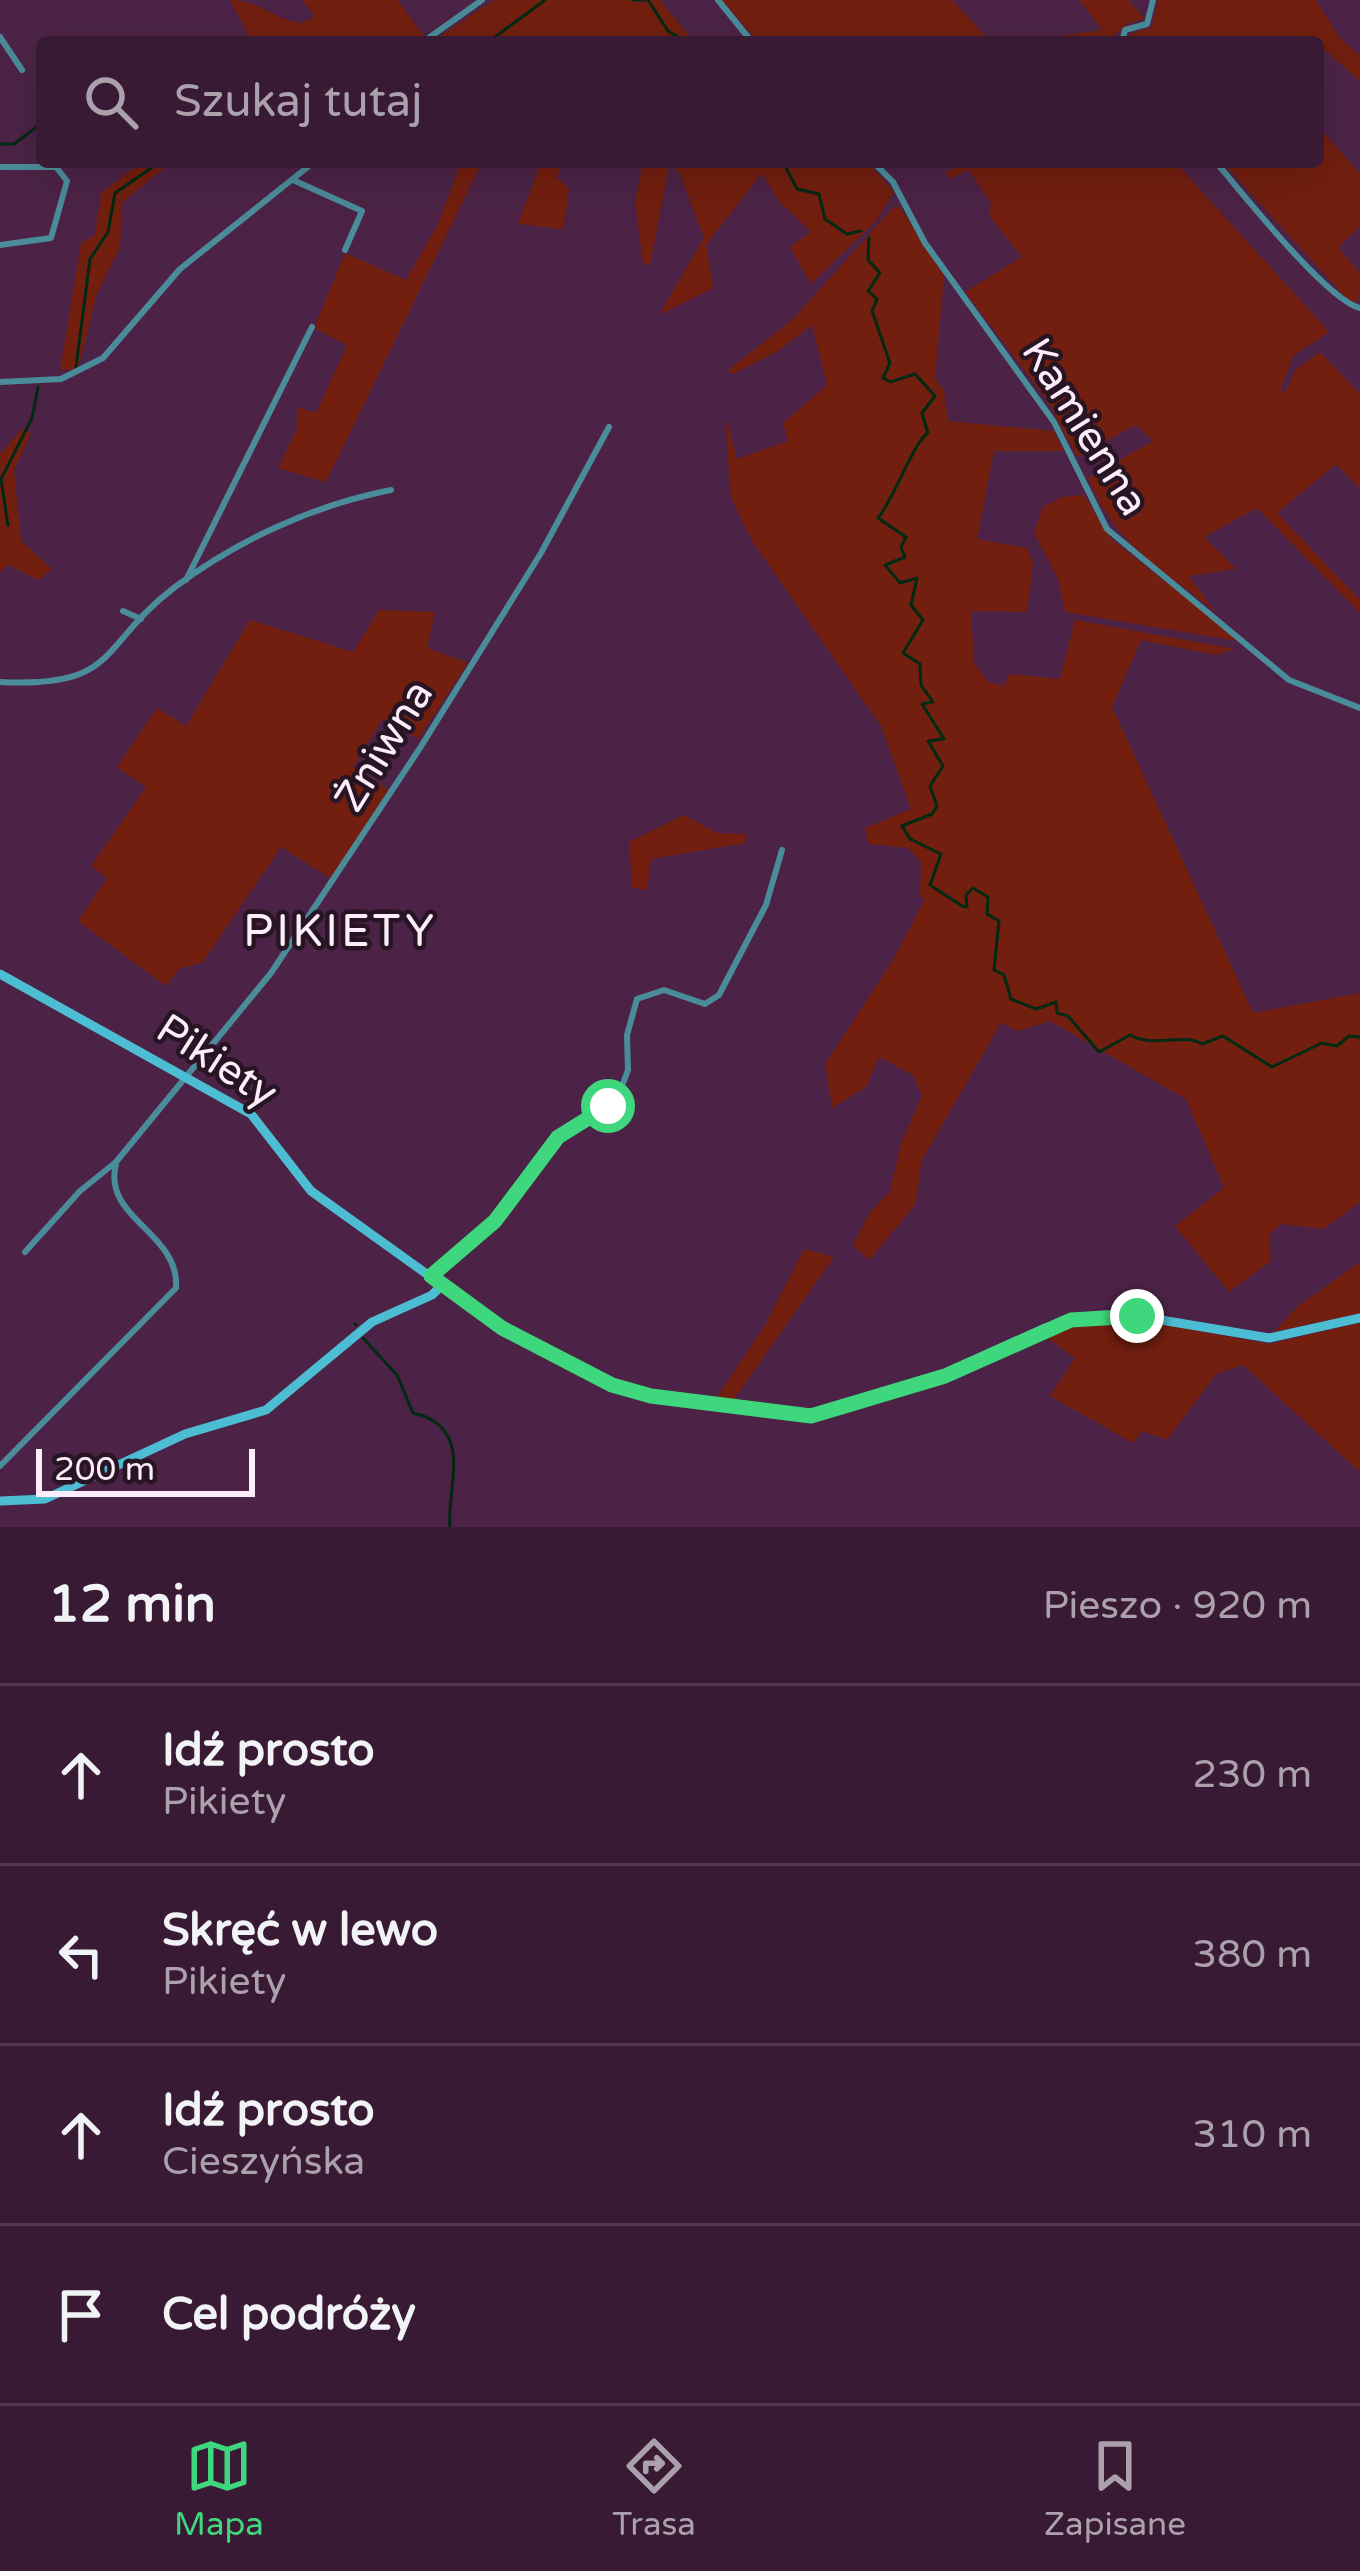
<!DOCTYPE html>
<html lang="pl">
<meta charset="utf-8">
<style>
:root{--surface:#391a34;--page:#442740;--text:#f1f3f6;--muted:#aba1ac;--line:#53384f;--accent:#3fd77d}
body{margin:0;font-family:"Varela Round",sans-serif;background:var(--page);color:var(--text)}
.scale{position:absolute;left:36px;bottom:30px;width:219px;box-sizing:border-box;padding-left:12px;border:6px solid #fdedfa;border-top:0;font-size:33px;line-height:42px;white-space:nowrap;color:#fdedfa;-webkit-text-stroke:9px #271524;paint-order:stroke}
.stop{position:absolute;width:36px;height:36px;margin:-27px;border:9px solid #3fd77d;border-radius:50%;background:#fff}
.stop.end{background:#3fd77d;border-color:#fff;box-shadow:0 3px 12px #0008}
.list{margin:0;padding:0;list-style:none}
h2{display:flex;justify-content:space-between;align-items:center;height:156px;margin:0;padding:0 48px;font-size:51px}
h2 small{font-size:39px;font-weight:400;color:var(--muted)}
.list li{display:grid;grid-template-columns:78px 1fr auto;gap:36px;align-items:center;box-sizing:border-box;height:180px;padding:0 48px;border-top:3px solid var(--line)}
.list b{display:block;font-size:45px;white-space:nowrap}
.list p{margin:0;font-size:39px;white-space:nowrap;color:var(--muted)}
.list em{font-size:39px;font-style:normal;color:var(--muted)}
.icon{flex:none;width:66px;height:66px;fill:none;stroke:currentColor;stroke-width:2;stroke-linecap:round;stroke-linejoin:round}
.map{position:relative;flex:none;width:1360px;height:1527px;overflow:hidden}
.search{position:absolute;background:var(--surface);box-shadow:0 12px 48px #0002;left:36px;right:36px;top:36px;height:132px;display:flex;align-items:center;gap:30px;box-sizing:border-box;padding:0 42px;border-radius:12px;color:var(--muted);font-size:45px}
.sheet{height:876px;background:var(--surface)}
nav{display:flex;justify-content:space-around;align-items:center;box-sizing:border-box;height:168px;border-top:3px solid var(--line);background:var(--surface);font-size:33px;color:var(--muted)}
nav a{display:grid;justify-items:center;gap:6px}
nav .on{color:var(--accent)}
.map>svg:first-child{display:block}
.green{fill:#721f0f}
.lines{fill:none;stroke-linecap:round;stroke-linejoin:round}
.stream{stroke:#022912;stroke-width:3}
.street{stroke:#4b8c9a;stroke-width:6}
.secondary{stroke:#4cbdd3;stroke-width:9}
.route{stroke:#3fd77d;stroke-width:15}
.labels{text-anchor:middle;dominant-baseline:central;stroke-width:9;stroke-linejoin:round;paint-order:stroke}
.street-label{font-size:42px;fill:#fdedfa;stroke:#271524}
.neighbourhood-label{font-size:45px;letter-spacing:3px;fill:#fdedfa;stroke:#271524}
</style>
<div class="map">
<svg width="1360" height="1527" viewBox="0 0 1360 1527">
<rect width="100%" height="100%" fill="#4c2346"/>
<g class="green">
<path d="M230,0C259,0 274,20 302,23L315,16L302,0H397L424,36L414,42H237L248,34Z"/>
<path d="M494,0H660L694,42H573L556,35L553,42H431Z"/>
<path d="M722,0H952L991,42H758Z"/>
<path d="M1079,0H1128L1144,18L1126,25L1107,42H1016L1102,30Z"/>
<path d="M1158,0H1316L1339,37L1360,56V81L1324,49L1318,53V42H1127L1130,34L1152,27Z"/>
<path d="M1318,126L1360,174V226L1338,248L1360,273L1358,303L1348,300L1222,162H1318Z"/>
<path d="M142,162H171L122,203L120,247L97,294L78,369L60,370L81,243L95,235L101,193Z"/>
<path d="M461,162H482L326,482L278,468L297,429L298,407L316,413L347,345L314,328L345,253L406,280L438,224Z"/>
<path d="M541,162H562L557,178L569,189L563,229L518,224Z"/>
<path d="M643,162H868L894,192L876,221L811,284L790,247L811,232L779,201L762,173L706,245L713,288L659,315L704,238L679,172L669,164L650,266L643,263L635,202Z"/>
<path d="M963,162H1175L1329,332L1293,356L1281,389L1285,393L1296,369L1320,352L1360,394V489L1336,464L1277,513L1360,600V613L1257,508L1204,537L1236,569L1189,576L1215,611C1161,569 1114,543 1088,478L1153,441L1136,425L1077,457L1047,400L965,292L1022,257L989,216L991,204L969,170L948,179L946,173Z"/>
<path d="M894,207H900L944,276L935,379L944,390L948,421L1053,431L1064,451H994L977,539L1027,548L1033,563L1027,612L971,611L974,662L988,682L1004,686L1009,674L1060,679L1075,620L1235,649L1216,655L1141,640L1112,707L1253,1013L1360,993V1202L1323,1229L1281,1224L1269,1235L1271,1261L1229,1292L1175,1226L1224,1188L1186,1099L1050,1021L1018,1031L1001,1023L922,1160L915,1205L869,1260L853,1245L870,1212L890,1192L901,1143L922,1096L913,1075L879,1057L866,1087L832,1108L825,1064L893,960L925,899L920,897L921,862L908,848L869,844L865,828L911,809L881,726L752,541L731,498L725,416L737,459L788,441L783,423L827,385L812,325L778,351L733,374L727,371L792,320Z"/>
<path d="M22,429L31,433L14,470L21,541L52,569L38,580L9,565L0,572V454Z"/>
<path d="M1084,495L1112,540L1243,642L1065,612L1058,579L1034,533L1043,507L1062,497Z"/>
<path d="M379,610L435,612L427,648L468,663L418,739L382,719L353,767L389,790L330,878L281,847L203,962L179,969L166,986L78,921L107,878L91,866L146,787L117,767L157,708L186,726L250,620L353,652Z"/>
<path d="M684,815L717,833L747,834L745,843L651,859L647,890L632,888L629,842Z"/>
<path d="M804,1249L834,1257L732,1402L715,1400L765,1325Z"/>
<path d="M1360,1262V1313L1274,1332L1297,1307Z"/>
<path d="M1140,1320L1268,1344L1360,1323V1472L1243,1365L1216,1374L1167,1440L1142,1431L1133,1443L1050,1396L1075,1358L1043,1335L1068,1323Z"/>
</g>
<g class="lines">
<g class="stream">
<path d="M633,0H645"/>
<path d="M648,0L668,31L687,42"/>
<path d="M300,42L340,38L363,42"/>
<path d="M488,42L545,0"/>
<path d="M0,144H14L42,123"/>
<path d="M783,162L797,189L819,194L825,219L847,234L861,231"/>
<path d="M869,238L868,260L880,273L868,291L877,299L872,311L890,363L883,378L890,382L915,374L935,396L922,413L928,433C914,441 895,497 878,518L906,537L901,547L905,557L885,565L900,583L917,578L911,605L923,620L903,653L920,664L921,685L933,702L922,704L944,739L928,741L943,766L930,786L937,806L932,814L902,826L910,839L941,854L930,885L962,906L967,907L966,895L973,888L988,897L987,914L999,921L994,970L1004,975L1011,999L1036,1009L1056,1002L1057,1013L1068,1016L1099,1052L1130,1035C1156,1049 1183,1032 1202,1044L1223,1036L1272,1067L1322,1043L1337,1046L1349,1036L1360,1037"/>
<path d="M76,367L90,259L108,232L115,193L160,162"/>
<path d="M8,525L1,479L32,418L38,387"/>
<path d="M355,1324L356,1325"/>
<path d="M363,1338L397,1375L413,1413C476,1427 446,1488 450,1527"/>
</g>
<g class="street">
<path d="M718,0L752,42"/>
<path d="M0,37L22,70"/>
<path d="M423,42L482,0"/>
<path d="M1122,42L1125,30L1147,24L1153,0"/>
<path d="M873,162L893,182L925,243L1054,422L1107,529L1289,680L1360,708"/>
<path d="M1216,162C1241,192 1328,301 1360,308"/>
<path d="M0,167H56L67,181L51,238L0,245"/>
<path d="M293,180L362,211L345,250"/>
<path d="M0,382L61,379L103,358L180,269L314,162"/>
<path d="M186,580L312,327"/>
<path d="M123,611L141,619"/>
<path d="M0,682C121,688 98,645 175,587C238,540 314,505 391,490"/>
<path d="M25,1252L80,1191L116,1162L271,973L420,748L541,553L609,427"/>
<path d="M431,1276L495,1221L567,1128L619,1094L628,1070L627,1035L637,999L664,990L705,1004L719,995L766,905L782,850"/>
<path d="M0,1466L176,1288C180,1232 102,1219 116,1164"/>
</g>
<g class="secondary">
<path d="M0,974L251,1114L311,1191L502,1328L593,1377L651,1396L811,1416L919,1385L1045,1328L1093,1316H1137L1269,1338L1360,1318"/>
<path d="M0,1501L45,1499L185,1434L266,1410L372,1322L432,1295L443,1284"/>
</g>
</g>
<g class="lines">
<path class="route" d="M608,1106L558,1137L495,1221L431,1276L502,1328L612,1385L651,1396L811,1416L945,1376L1071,1320L1137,1316"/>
</g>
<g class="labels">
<g class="street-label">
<text transform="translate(1085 427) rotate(58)">Kamienna</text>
<text transform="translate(384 746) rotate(-58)">Żniwna</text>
<text transform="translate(217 1061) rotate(33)">Pikiety</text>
</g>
<g class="neighbourhood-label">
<text x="340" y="932">PIKIETY</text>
</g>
</g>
</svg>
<div class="scale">200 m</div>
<div class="stop" style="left:608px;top:1106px"></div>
<div class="stop end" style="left:1137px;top:1316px"></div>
<div class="search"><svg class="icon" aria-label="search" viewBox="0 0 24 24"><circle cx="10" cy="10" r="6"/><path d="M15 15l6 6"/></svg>Szukaj tutaj</div>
</div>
<section class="sheet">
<h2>12 min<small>Pieszo · 920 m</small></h2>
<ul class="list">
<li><svg class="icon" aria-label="ahead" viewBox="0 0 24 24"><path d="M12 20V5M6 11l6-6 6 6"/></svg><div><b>Idź prosto</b><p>Pikiety</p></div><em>230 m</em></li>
<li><svg class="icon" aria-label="left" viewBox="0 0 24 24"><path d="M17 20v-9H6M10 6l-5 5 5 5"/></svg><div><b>Skręć w lewo</b><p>Pikiety</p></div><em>380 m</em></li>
<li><svg class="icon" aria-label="ahead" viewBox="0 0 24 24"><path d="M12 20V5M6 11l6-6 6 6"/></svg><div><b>Idź prosto</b><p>Cieszyńska</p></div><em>310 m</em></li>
<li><svg class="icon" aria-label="arrive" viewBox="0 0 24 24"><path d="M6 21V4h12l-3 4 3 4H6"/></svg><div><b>Cel podróży</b></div></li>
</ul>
</section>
<nav>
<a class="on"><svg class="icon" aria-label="map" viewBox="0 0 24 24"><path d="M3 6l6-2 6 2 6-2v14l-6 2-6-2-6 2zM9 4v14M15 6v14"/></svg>Mapa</a>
<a><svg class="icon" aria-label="directions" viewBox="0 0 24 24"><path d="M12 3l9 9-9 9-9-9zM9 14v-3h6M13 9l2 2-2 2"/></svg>Trasa</a>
<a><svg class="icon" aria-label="saved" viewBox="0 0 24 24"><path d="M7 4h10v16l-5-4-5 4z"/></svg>Zapisane</a>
</nav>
